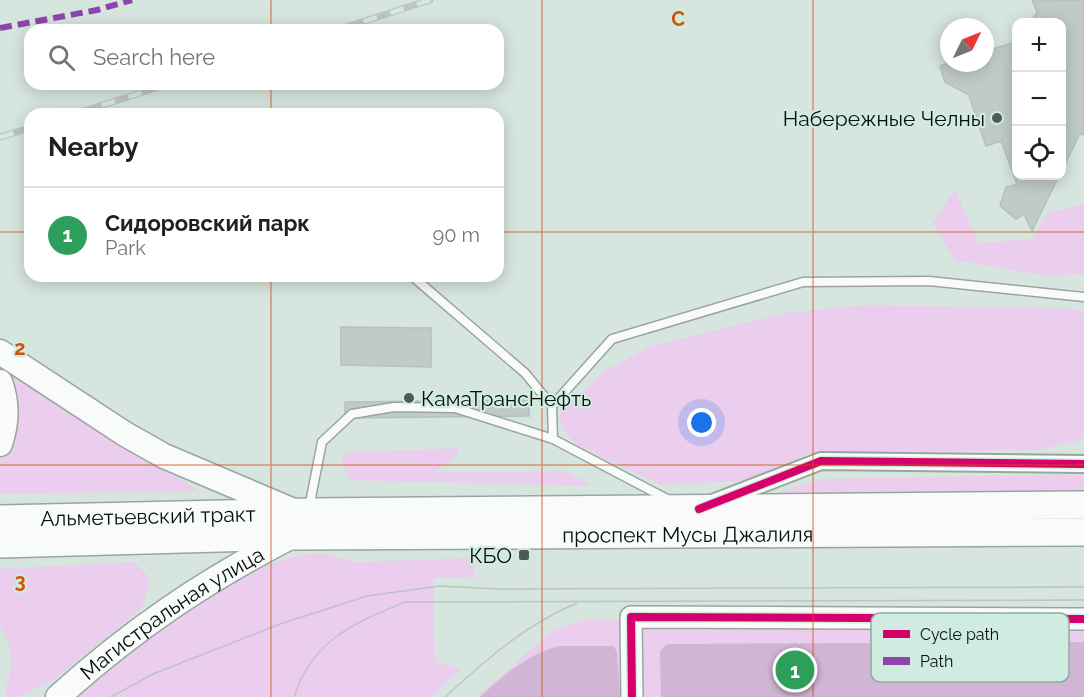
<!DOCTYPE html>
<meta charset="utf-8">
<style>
:root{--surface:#fff;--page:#f2f2f2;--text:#202124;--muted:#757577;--line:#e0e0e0;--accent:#4f5a55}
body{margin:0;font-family:Raleway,sans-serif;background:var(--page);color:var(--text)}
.controls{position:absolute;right:18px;top:18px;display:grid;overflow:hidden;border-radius:12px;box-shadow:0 3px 15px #0003}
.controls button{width:54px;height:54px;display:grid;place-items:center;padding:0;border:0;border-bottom:2px solid var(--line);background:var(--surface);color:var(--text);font:30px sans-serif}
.compass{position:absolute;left:940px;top:18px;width:54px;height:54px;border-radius:50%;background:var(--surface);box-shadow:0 3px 15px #0003;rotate:47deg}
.you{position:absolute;left:702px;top:423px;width:21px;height:21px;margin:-15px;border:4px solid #fff;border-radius:50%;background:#1a73e8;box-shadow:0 0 0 9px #1a73e833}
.badge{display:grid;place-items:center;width:39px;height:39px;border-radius:50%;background:var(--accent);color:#fff;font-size:20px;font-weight:700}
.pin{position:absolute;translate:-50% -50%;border:3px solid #fff;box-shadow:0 2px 6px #0006}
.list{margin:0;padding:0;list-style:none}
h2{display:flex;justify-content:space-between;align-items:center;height:78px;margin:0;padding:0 24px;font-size:26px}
h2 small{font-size:20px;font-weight:400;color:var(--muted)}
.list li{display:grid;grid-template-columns:39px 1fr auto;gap:18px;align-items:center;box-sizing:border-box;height:96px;padding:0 24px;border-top:2px solid var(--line)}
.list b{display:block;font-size:22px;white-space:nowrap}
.list p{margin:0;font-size:20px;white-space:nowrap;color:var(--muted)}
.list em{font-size:20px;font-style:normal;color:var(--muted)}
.icon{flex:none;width:33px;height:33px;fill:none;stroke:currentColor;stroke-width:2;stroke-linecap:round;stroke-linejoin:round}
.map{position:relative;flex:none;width:1084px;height:697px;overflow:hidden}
.search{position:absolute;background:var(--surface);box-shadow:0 3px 15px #0003;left:24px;top:24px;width:480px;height:66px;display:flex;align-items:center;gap:15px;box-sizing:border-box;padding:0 21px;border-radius:18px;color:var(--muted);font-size:22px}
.panel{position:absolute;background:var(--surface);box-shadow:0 3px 15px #0003;left:24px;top:108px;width:480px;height:174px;border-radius:18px}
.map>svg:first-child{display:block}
.green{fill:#ebcded}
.forest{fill:#d0b5d4}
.building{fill:#c0cbc6;stroke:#b5c1bc;stroke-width:1.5}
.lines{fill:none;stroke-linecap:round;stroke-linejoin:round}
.service-casing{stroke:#9aa5a0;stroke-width:11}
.minor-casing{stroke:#9aa5a0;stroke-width:20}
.tertiary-casing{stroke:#9aa5a0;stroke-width:24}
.secondary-casing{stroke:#9aa5a0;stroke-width:27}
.primary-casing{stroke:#9aa5a0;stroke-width:30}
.service{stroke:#f9fbfa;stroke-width:8}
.minor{stroke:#f9fbfa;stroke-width:16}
.tertiary{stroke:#f9fbfa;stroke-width:21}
.secondary{stroke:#f9fbfa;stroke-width:24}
.primary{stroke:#f9fbfa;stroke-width:27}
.tram{stroke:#bfc3c1;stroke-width:1.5}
.rail-casing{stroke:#bfc3c1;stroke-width:7}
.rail{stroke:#d0ebdf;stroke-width:4.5;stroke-dasharray:14;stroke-linecap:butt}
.quiet{stroke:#8e44ad;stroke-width:6;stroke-dasharray:12 6;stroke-linecap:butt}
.cycleway-casing{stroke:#d0ebdf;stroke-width:11}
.cycleway{stroke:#d6006c;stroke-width:8}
.grid{fill:none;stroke:#d1520c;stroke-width:1.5;stroke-opacity:0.55}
.poi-dot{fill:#4f5a55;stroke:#d0ebdf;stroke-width:2}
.labels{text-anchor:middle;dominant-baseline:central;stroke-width:4.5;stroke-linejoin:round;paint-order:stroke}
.poi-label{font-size:21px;fill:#060f0b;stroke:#d0ebdf;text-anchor:end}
.street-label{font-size:21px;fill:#060f0b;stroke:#d0ebdf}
.key{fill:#d0ebdf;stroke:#93a99f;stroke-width:1.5}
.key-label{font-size:16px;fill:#060f0b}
.grid-label{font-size:20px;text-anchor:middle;font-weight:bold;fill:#d1520c;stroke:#d0ebdf;stroke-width:4.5;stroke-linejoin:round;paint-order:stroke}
</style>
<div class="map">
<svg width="1084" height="697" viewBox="0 0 1084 697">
<rect width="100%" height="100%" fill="#d6e5de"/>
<g class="green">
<path d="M955,189L978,243L1033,239L1047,213L1084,204V274L1049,276L955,260L933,223Z"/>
<path d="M866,305L1073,309L1084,311V439L1039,450L811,453L742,481L661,485L581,447C569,438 560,430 560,414L605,371L651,346L787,313Z"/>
<path d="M0,362L199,491L0,494V460L11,435L8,376Z"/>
<path d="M460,448L456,456L435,472L566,471L592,486L350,480L342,463L343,453Z"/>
<path d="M1084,474V492L773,495L820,479Z"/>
<path d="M322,553L355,562L475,558V577L433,578L435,662L461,669L431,697H72C137,643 235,558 322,553Z"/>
<path d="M134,562L147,575L150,584L141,609L55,679L19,697H4L11,669V657L9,645L0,626V569Z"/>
<path d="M585,620L1084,623V697H477L553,630Z"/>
</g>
<g class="forest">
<path d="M1084,642V697H661L660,651L667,644Z"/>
<path d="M559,646H614L617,653L620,697H480C504,675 527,655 559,646Z"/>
</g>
<g class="building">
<path d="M1032,0H1084V134L1079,135L1062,171V22H1031L1037,12Z"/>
<path d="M1016,42V176H1059L1032,231L1024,214L1016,219L1000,206L1006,187L1017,184L1001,141L986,146L969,95L945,82L940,66L949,63H985V51Z"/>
<path d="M341,327L431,328V367L341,365Z"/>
<path d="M529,400V416L345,418V402Z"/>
</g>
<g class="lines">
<defs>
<g id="service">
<path d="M412,276L525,373L552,406"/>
<path d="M553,439L552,406L612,339L803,282L929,281L1084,297"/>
<path d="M309,508L322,442L352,414L394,407L455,408L553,439L669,500"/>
</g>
<path id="minor" d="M715,502L821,461L1084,464"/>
<path id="tertiary" d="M632,697L631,617L1084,619"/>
<g id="secondary">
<path d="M0,352L125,434L164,456L296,512"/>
<path d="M0,382C8,403 7,423 0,444"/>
<path id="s1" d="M58,697C132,630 203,582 292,536"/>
</g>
<g id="primary">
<path id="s2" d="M0,519L309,512L1084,505"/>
<path id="s3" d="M0,544L292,536L1084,532"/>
</g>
</defs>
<use href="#service" class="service-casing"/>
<use href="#minor" class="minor-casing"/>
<use href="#tertiary" class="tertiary-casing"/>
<use href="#secondary" class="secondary-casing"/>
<use href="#primary" class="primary-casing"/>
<use href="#service" class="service"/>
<use href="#minor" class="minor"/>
<use href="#tertiary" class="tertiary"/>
<use href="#secondary" class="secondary"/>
<use href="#primary" class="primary"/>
<g class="tram">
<path d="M111,697L153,674L280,624L367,596L440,586L497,589L1084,587"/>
<path d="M294,697C312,640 354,623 405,602L1084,600"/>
<path d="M445,697C486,660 526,624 577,603"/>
</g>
<defs>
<g id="rail">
<path d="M337,30L430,0"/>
<path d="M75,114L168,84"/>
<path d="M0,137L30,128"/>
</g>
</defs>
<use href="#rail" class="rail-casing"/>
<use href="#rail" class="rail"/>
<path class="quiet" d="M0,28L97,10L132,0"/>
<defs>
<g id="cycleway">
<path d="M699,509L821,461L1084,464"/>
<path d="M632,697L631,617L1084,619"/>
</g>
</defs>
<use href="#cycleway" class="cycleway-casing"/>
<use href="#cycleway" class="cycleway"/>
</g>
<path class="grid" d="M271,0V30M542,0V697M813,0V697M271,84V114M0,232H30M498,232H1084M271,276V697M0,465H1084"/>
<g class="poi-dot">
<circle cx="997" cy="118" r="6"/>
<circle cx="409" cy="398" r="6"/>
<rect x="518" y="549" width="12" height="12" rx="3"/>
</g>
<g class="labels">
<g class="poi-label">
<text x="985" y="118">Набережные Челны</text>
<text x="421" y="398" text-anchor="start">КамаТрансНефть</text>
<text x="512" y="555">КБО</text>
</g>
<g class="street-label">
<text stroke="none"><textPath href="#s2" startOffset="148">Альметьевский тракт</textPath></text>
<text stroke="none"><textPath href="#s3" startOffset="688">проспект Мусы Джалиля</textPath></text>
<text stroke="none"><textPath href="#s1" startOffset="142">Магистральная улица</textPath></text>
</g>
</g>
<rect x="871" y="613" width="198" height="69" rx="9" class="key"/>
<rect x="883" y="630" width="27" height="8" fill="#d6006c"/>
<rect x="883" y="657" width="27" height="8" fill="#8e44ad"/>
<g class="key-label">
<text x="920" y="640">Cycle path</text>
<text x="920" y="667">Path</text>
</g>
<g class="grid-label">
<text x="678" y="26">C</text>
<text x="20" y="355">2</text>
<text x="20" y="588">3</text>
</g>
</svg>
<div class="controls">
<button>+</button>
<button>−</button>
<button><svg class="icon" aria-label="locate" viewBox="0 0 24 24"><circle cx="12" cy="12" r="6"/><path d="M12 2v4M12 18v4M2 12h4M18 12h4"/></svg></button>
</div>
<svg class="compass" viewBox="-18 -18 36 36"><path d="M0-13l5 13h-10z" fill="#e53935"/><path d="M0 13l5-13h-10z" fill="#757577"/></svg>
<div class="you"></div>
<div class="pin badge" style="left:795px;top:670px;background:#2e9e5b">1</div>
<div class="search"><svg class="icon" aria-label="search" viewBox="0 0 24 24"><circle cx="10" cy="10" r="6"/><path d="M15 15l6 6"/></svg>Search here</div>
<section class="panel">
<h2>Nearby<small></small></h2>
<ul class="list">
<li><span class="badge" style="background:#2e9e5b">1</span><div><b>Сидоровский парк</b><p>Park</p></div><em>90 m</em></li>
</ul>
</section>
</div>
